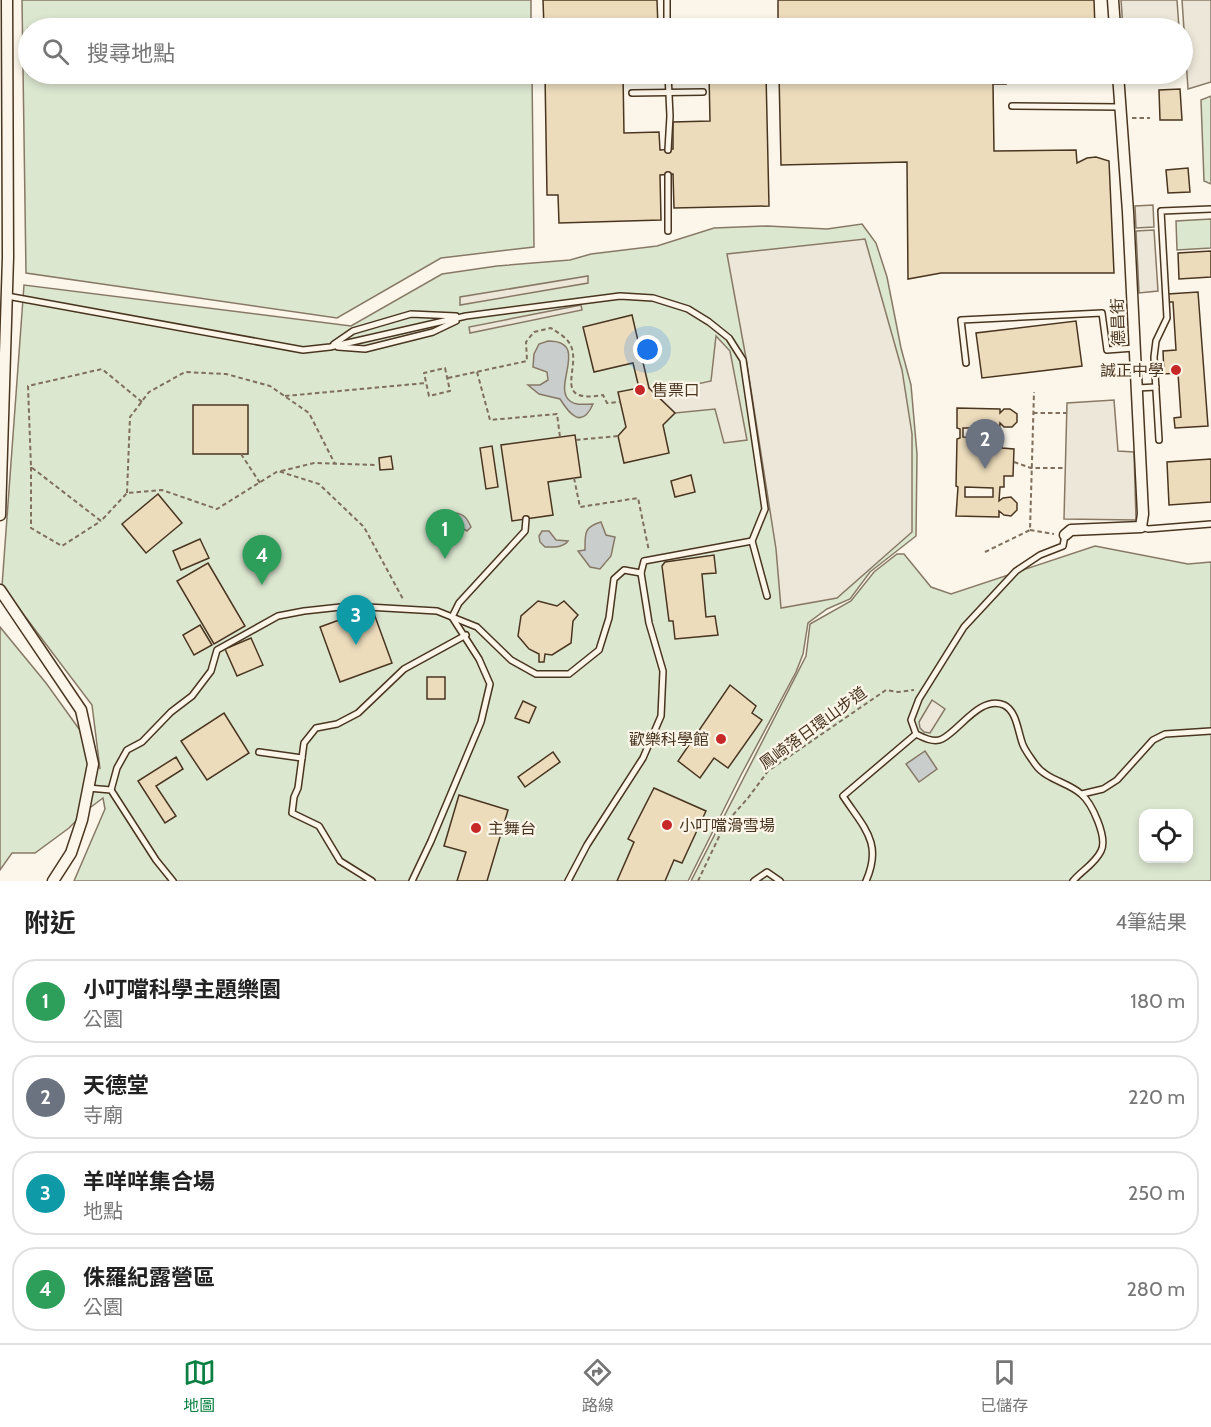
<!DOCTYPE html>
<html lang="zh-TW">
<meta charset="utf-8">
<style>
:root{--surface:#fff;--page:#f6f6f6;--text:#222;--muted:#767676;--line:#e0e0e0;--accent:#0b8043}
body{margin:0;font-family:Cabin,"Noto Sans TC",sans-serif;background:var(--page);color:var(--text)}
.controls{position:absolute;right:18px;bottom:18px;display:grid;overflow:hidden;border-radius:12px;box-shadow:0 3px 9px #0003}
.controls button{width:54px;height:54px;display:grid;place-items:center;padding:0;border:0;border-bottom:2px solid var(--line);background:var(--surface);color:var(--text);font:30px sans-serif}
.you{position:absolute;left:648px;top:350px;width:21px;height:21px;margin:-15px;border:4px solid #fff;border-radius:50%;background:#1a73e8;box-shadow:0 0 0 9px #1a73e833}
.badge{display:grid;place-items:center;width:39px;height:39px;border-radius:50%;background:var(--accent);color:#fff;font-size:20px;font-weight:700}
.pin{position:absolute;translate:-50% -50px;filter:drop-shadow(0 2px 3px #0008)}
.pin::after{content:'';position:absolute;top:32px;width:21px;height:18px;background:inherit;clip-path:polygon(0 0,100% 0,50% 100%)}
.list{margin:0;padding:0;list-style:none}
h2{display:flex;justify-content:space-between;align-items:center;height:78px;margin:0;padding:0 24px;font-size:26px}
h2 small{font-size:20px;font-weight:400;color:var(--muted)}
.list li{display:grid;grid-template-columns:39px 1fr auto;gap:18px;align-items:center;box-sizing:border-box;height:84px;margin:0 12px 12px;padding:0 12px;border:2px solid var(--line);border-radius:24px}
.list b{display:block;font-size:22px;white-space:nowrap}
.list p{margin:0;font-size:20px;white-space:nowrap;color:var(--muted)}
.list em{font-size:20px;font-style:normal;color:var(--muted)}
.icon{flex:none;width:33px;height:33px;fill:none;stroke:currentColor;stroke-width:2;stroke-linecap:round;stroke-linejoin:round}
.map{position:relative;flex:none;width:1211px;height:881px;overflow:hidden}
.search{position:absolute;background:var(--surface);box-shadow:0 3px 9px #0003;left:18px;right:18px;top:18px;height:66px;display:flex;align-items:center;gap:15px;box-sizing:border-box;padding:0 21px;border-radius:33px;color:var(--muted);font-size:22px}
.sheet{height:462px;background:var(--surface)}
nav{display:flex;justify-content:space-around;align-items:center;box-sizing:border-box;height:84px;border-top:2px solid var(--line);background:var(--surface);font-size:16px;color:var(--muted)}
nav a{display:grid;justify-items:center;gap:3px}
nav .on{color:var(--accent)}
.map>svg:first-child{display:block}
.green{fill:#dce7d0;stroke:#887966;stroke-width:1.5;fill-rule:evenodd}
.parking{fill:#ede7d9;stroke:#887966;stroke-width:1.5}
.water{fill:#c9cecd;stroke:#887966;stroke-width:1.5}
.building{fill:#ecdcbc;stroke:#4a3520;stroke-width:1.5;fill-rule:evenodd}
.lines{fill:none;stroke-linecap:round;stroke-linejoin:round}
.lane-casing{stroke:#4a3520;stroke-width:8}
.street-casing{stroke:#4a3520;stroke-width:13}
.path{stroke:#7f6f5c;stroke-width:2;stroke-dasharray:4.5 3;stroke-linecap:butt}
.lane{stroke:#fbf6e9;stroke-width:5}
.street{stroke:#fbf6e9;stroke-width:10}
.poi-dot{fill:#c62828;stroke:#fbf6e9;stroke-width:2}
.labels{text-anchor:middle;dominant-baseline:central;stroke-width:4.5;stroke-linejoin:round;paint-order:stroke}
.street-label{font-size:16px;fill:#4a3520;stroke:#fbf6e9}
.poi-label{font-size:16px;fill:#4a3520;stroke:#fbf6e9;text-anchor:start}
</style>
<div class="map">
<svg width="1211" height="881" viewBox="0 0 1211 881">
<rect width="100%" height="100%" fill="#fbf6e9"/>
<g class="green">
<path d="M22,0H531V28H28V74H532L534,247L441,258L337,318L26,273Z"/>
<path d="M1211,96V184L1204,181L1201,100Z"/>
<path d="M1211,219V248L1177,250L1176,221Z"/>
<path d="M862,224L876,243L887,277L901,348L911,385L917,454L916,536L870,572L850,599L827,609L808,623L803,654L796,672L741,775L688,881H74L105,809L103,798L87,810L69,828L35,853H12L0,870V627L46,683L87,740L100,769L92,705L2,586L24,285L351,326L442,274L497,266L570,260L591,254L657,246L714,228L767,226L827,229Z"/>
<path d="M1095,546L1188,564L1211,562V881H691L806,656L810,624L851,601L874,572L897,554H904L931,587L951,594ZM1144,814H1188V858H1144Z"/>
</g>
<g class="parking">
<path d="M1121,0H1177L1179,28H1123Z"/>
<path d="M1182,0H1211V82L1188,89Z"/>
<path d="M1153,205L1154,227L1136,228L1135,206Z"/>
<path d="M1154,230L1158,291L1139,293L1136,231Z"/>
<path d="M865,239L902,370L912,434V532L837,598L781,608L776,549L746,358L727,254Z"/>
<path d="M588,276V283L460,305V297Z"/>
<path d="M581,305L582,310L470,333L469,327Z"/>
<path d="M716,336L730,351L747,440L724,443L715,409L675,413L649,388L675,389L711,381Z"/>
<path d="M1114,400L1118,451L1134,452L1136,520L1064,519L1067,403Z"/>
<path d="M932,700L945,709L930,733L924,732L920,728L919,722Z"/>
</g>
<g class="water">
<path d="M548,341C591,341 551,387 570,401C576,406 585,404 593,404C582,429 570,415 560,399L539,394L528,385H540L548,380L547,372L533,367L534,354L539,344Z"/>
<path d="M455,513C464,514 467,518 471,527L467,531L448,520V514Z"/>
<path d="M601,522L606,535L615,537L611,556L600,569L590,567L578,551L585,550C585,533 584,527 601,522Z"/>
<path d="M542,531H549L556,540L568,541C563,548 552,547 545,547L540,542L539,536Z"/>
<path d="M925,751L937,769L919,782L906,764Z"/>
</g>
<g class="building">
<path d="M543,0H657L658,28H544Z"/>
<path d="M778,0H1094L1095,28H778Z"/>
<path d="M545,74H623L624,133L659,132L660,150L673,149V122L710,121L709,74H766L769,206L674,208L673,174L660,175L661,220L559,223L558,195H547Z"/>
<path d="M779,74H1097H1006V84H993L994,151L1076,150L1077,163L1087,158L1096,157L1109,161L1114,273H941L908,279L907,162L781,165Z"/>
<path d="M1132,74H1160V81L1132,82Z"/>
<path d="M1180,89L1182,120H1160L1159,90Z"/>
<path d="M1188,168L1190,192L1168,193L1166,170Z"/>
<path d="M1211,251V277L1179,279L1178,253Z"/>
<path d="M1198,292L1208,426L1175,428L1174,418L1181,417L1178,373L1164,374L1163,351L1176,350L1173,302H1169L1168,294Z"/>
<path d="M632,315L649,388L675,413L663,425L669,453L624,463L618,436L626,427L618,392L639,388L633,363L594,372L583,327Z"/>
<path d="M1076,321L1082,366L982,378L976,333Z"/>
<rect x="193" y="405" width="55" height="49"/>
<path d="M957,408L1000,409V413L1004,409H1010L1017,414V422L1012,427H1004L1000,423L999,438H1002V448L1014,449L1013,476H1004V487H1000L999,501L1003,498L1011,497L1017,503V510L1011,516L1004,515L999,511V517L956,516L958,487L956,486L957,439L960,438V429L957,428ZM963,428H995V438L963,437ZM965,487L993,488V497H965Z"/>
<path d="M575,435L581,477L548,482L553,515L512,521L501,445Z"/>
<path d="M492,446L498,487L486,489L480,448Z"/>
<path d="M391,456L393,469L380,470L379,458Z"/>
<path d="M1211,459V502L1169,505L1167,462Z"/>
<path d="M691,475L695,492L675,497L671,481Z"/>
<path d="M158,494L182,523L146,553L122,524Z"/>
<path d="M200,539L209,558L181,570L173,551Z"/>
<path d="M714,555L716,573L702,574L706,617L715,616L718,635L675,639L673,621H669L662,566L665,562Z"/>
<path d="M208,563L245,626L214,644L177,581Z"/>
<path d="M538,601L557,606L564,601L578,615L573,621L571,643L552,655L545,654L544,662H539V654L529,649L518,636L521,616Z"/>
<path d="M372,608L392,663L340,682L320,627Z"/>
<path d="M200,625L212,645L194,655L183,635Z"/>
<path d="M251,638L263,665L237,676L225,649Z"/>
<rect x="427" y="677" width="18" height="22"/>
<path d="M730,685L756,706L752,713L762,720L728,768L714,758L700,778L678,761Z"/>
<path d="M523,701L536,707L529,723L515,718Z"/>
<path d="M224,713L249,753L207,780L181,741Z"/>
<path d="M553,752L560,762L525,787L518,777Z"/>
<path d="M176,757L183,769L156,786L176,816L165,823L138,781Z"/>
<path d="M654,788L706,811L682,863L674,860L665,881H617L634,842L628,839Z"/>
<path d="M459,795L508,810L487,881H457L466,852L444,846Z"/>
</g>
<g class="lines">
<defs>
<g id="lane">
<path d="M667,0V28"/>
<path d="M668,74L670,116L668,150"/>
<path d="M632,93L703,92"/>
<path d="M1012,106L1120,107"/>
<path d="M668,231V175"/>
<path d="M7,296L303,350L330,347L466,316L620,296L653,298L688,309L709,322L729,338L743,360L765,509L752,541L767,596"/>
<path d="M334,344L353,331L411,314L456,316"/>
<path d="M338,347L365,349L433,332L456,321"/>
<path d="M966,363L961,320L1102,313L1107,350L1134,348"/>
<path d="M1137,388L1156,387"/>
<path d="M1159,440L1154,357L1156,341L1167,318L1161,211L1211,209"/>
<path d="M1141,527L1148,529L1211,524"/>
<path d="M1065,535L1063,546L1040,555L1016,571L964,627L919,699L911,720L916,734C924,738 934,743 942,739C960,730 980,695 1004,705C1017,711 1018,733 1023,745C1026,752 1031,758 1035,764C1046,780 1068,782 1081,794C1092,803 1108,838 1101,851C1095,864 1081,871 1073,881"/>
<path d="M259,752L302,758"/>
<path d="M88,788L111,790L156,860L173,881"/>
<path d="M111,790L117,768L127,750L142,742L171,712L192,696L211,671L217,650L278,616L304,611L350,606L437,611L477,627L511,660L536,674H569L599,650L609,618L614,579L624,570L641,573"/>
<path d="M1082,794L1103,789L1117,780L1153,740L1165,734L1211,731"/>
<path d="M372,881L340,861L319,826L292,813L294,797L298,788L304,743L316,728L337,724L358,713L404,669L466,635"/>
<path d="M412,881L431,841L481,722L490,684L479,659L452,617L459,603L525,531L526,519"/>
<path d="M568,881L587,845L643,758L661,716L663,671L649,623L641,573L644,561L752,541"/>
<path d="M754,881L767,872L780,881"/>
<path d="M866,881C883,843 864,828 843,796L916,734"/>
</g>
<g id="street">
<path d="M1113,0L1115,28"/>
<path d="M0,515L8,257L7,0"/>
<path d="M1065,535L1071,530L1141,527L1143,514L1128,212L1118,74"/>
<path d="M0,590L81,710L93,764L82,820L71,853L53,881"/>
</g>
</defs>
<use href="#lane" class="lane-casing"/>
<use href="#street" class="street-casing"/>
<g class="path">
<path d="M1132,118H1150"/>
<path d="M445,368L450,391L429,396L424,373Z"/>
<path d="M477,372L490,420L557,414L560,437"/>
<path d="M448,378L527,361L526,342L534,332L551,328C558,333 567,337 571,346C581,369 551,404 603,395L607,403L620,402"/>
<path d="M285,396L426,383"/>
<path d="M142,402L102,369L28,386L31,467L101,521L127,493L162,490L217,509L278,471L319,484L364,527L404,601"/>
<path d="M1033,413H1066"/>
<path d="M576,440L618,436"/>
<path d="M241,454L260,483"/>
<path d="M1014,462L1031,468H1065"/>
<path d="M31,467V528L62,546L101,521"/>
<path d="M281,471L314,463L375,465"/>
<path d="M574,478L580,507L638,498L649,551"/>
<path d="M127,493L130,417L149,392L185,372L226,374L270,386L309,413L335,464"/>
<path d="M1030,530L1054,534"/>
<path d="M985,552L1030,530L1034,392"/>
<path d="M698,881L725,824L748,798L768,771L886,690L898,692L914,690"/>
</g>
<use href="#lane" class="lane"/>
<use href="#street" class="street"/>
</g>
<g class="poi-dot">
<circle cx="1176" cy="370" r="6"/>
<circle cx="640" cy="390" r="6"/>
<circle cx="721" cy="739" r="6"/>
<circle cx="667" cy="825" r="6"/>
<circle cx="476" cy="828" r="6"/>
</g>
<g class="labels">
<g class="street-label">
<text transform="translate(1118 322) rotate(-92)">德昌街</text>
<text transform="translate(813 728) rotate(-36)">鳳崎落日環山步道</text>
</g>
<g class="poi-label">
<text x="1164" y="370" text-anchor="end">誠正中學</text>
<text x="652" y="390">售票口</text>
<text x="709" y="739" text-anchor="end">歡樂科學館</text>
<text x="679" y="825">小叮噹滑雪場</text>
<text x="488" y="828">主舞台</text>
</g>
</g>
</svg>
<div class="controls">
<button><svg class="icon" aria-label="locate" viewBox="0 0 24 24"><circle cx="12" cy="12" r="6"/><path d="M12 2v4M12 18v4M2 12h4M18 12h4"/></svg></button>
</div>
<div class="you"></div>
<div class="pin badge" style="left:445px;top:559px;background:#2e9e5b">1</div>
<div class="pin badge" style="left:985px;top:469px;background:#6b7280">2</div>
<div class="pin badge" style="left:356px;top:645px;background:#0f9aa8">3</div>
<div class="pin badge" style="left:262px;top:585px;background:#2e9e5b">4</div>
<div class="search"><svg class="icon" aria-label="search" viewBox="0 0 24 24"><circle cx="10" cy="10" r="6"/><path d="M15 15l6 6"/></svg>搜尋地點</div>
</div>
<section class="sheet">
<h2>附近<small>4筆結果</small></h2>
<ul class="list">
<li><span class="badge" style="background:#2e9e5b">1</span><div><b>小叮噹科學主題樂園</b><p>公園</p></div><em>180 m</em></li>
<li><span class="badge" style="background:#6b7280">2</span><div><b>天德堂</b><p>寺廟</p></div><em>220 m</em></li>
<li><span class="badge" style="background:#0f9aa8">3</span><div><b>羊咩咩集合場</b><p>地點</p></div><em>250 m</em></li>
<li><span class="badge" style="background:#2e9e5b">4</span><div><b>侏羅紀露營區</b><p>公園</p></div><em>280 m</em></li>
</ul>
</section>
<nav>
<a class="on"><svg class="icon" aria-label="map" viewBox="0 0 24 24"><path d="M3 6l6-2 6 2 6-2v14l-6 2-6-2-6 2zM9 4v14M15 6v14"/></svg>地圖</a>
<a><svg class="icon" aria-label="directions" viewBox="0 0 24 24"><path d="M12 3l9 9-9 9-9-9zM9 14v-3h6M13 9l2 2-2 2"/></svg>路線</a>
<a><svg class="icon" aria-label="saved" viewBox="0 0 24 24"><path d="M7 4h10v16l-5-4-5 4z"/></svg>已儲存</a>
</nav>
